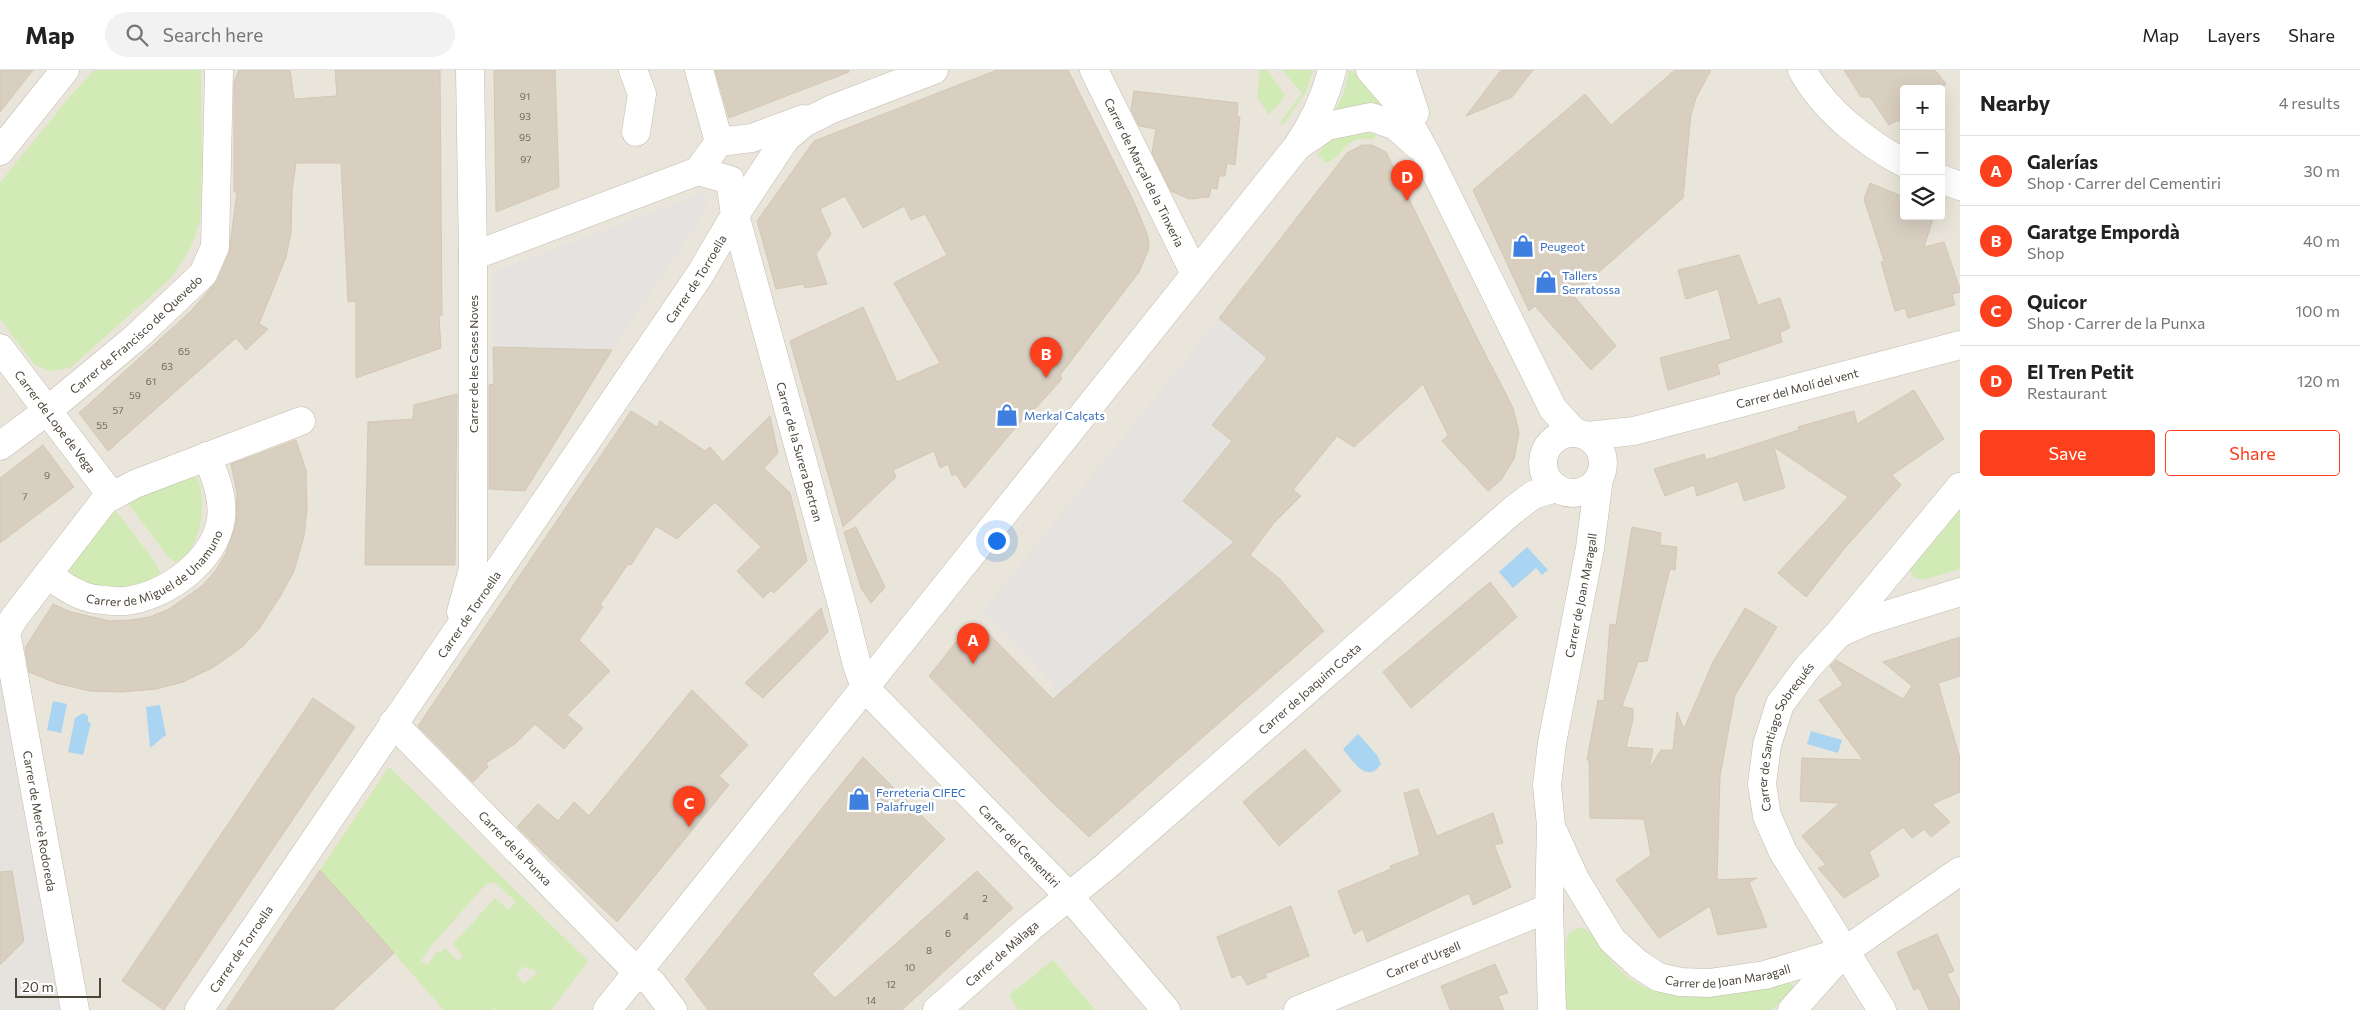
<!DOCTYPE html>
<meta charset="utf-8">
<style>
:root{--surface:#fff;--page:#f2f2f2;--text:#222;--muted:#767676;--line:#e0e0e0;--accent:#fc3f1d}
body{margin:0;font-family:Commissioner,sans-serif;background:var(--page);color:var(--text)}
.controls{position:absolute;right:15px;top:15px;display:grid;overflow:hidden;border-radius:5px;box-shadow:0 5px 20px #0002}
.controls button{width:45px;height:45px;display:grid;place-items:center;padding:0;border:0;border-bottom:1px solid var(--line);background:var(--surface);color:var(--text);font:25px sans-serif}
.scale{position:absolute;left:15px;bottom:12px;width:86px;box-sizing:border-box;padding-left:5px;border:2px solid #4b4439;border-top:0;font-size:14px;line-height:18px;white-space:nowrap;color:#4b4439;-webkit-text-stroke:4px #fff;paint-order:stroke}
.you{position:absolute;left:996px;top:470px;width:18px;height:18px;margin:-12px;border:4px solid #fff;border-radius:50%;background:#1a73e8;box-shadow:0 0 0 8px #1a73e833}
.badge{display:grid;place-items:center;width:32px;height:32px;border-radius:50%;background:var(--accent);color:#fff;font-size:16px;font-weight:700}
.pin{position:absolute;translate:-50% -41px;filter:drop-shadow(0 1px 2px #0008)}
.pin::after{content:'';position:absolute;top:26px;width:18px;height:15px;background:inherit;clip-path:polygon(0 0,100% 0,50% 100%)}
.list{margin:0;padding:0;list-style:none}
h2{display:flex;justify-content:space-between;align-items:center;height:65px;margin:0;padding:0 20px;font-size:21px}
h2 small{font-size:16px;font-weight:400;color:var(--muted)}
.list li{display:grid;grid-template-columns:32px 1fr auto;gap:15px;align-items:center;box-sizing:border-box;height:70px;padding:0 20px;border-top:1px solid var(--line)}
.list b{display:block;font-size:19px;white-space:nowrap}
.list p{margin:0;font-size:16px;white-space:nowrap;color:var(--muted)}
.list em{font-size:16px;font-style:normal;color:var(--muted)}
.actions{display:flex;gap:10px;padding:15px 20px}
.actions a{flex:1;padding:11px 0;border:1px solid var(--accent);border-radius:5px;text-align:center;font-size:18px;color:var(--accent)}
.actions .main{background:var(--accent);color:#fff}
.icon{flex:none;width:28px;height:28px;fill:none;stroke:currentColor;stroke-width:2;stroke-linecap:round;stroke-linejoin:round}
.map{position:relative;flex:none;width:1960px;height:940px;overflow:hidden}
header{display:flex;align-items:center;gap:30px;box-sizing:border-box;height:70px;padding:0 25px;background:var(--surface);border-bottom:1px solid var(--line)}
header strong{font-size:24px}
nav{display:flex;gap:28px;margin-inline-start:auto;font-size:18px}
.search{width:350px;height:45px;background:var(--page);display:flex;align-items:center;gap:12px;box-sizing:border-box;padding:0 18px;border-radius:28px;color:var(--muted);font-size:19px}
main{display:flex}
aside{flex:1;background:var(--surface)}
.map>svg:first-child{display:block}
.residential{fill:#eae5da;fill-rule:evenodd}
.industrial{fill:#e6e2dd}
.green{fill:#d2eab5;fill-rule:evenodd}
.parking{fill:#e5e3e0}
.water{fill:#a9d4f2}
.building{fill:#d8cfc1;stroke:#d3c7b4}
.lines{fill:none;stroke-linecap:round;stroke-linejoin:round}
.minor-casing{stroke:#c2bbae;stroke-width:29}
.minor{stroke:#fff;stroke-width:28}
.labels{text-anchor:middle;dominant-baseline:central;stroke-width:5;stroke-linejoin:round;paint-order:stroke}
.number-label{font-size:10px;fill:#6e675b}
.street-label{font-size:12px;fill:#4b4439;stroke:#fff}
.shop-label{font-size:12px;fill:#366cbe;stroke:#fff;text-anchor:start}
</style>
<header>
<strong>Map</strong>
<div class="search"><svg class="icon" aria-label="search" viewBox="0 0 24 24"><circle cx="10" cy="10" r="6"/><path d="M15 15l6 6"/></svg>Search here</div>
<nav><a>Map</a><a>Layers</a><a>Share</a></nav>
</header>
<main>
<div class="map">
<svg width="1960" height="940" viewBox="0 0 1960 940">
<rect width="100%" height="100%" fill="#f6f3ec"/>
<path class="residential" d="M0,0H1960V940H60L0,594ZM1904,19H1941V146H1904Z"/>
<path class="industrial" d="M0,594L60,940H0Z"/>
<g class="green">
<path d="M95,0H201L202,98L200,152L189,181L171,208L70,298L49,301L34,294L0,249V113L71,25Z"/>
<path d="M1260,0H1267L1285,25L1284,28L1269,45L1257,27Z"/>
<path d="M1282,0H1313L1306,22L1283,55L1280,53L1302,23Z"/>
<path d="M1349,0L1357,4L1385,37L1335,41L1344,23Z"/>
<path d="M1363,60L1376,65L1373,70C1345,63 1346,85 1327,93L1317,85L1330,69Z"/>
<path d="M191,405L197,408C208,429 201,484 175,492L169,488L127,432Z"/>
<path d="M1960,435V499L1926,509L1915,508L1910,500V494Z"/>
<path d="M112,442H116L120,446L156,493L160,503C147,523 76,522 69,498Z"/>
<path d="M389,697L588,891L551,940H497L495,937L493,940H444L320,800ZM495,812L516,832L508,840L495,828L453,874L463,886L458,891L445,878L440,883L437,881L428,895L421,891L432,875L486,814ZM525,896L530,900L533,898L537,903L524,914L516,904Z"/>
<path d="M1578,858C1582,858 1586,859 1589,861C1601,874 1608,890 1623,903C1640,917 1659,924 1680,926L1789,911L1794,918L1772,940H1566V872L1568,864Z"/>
<path d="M1053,890L1095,940H1018L1009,925Z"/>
</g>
<g class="parking">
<path d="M705,122L706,137L699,152L612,280L493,277V202Z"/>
<path d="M1219,248L1267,288L1212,355L1232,371L1183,431L1234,472L1061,623L983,541Z"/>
</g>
<g class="water">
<path d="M1527,477L1548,500L1542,505L1536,498L1513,518L1499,502Z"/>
<path d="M53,631L67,634L61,663L47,660Z"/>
<path d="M160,635L166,665L150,678L146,637Z"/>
<path d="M83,643L88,646V652L91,653L83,685L68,682L75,648Z"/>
<path d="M1811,661L1842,670L1838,683L1807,674Z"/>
<path d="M1358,664L1377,685L1381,694C1367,715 1353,691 1343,679Z"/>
</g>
<g class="building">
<path d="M0,0H33L0,42Z"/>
<path d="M239,0H290L294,29L337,26L335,0H440L442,245H439L441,278L356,308V231L348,232L341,93H296L292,121L291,163L286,187L259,254L268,259L246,280L236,268L108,381L79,343L191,241L217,211L229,183L237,122H234V12Z"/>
<path d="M494,0H555L559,117L496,142Z"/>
<path d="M715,0H849V2L729,48Z"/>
<path d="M997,0H1068L1134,132L1146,161L1149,172L1148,181L1139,202L1060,305L1062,309L1033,341L1032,338L965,418L956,404L952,406L948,394L940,398L934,381L893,400L896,407L843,457L790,271L863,237L897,312L940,293L894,213L947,185L925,144L911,150L904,136L863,158L845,126L820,139L831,164L816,184L827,214L805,218L803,214L776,219L757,151L814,71Z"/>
<path d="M1501,0H1533L1512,27L1466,46Z"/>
<path d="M1675,0H1711L1696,28L1691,44L1683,128L1573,225L1616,276L1591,300L1535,236L1529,241L1473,120L1585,24L1611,55Z"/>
<path d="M1844,0H1935L1946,14L1940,19H1904V57L1898,50L1889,55L1870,27H1861Z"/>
<path d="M1134,21L1238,33L1237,47H1240L1235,95L1227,93L1225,106H1219L1217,119L1211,118L1209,127L1189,129L1171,121L1152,83L1156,59L1139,56L1131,40Z"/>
<path d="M1362,75H1372L1386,82L1476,266L1513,338L1519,363L1514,389L1501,410L1488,421L1442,371L1448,365L1423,314L1354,377L1337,366L1293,420L1301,426L1273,454L1250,485L1280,509L1324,561L1089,767L1052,732L929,606L964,562L980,555L1053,629L1234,472L1183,431L1232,371L1212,355L1267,288L1219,248L1347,83Z"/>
<path d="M1870,113L1904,127V146H1934L1924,177L1944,172L1960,219V222L1952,224L1955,235L1908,248L1905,238L1895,241L1881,192L1884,191L1864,129Z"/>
<path d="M1739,185L1758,235L1780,228L1790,258L1780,262L1782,272L1717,294L1720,304L1668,320L1660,288L1731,269L1718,219L1686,229L1678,200Z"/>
<path d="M493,277L612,280L525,421L489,419V315L494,314Z"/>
<path d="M1914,320L1944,369L1892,405L1901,415L1844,479L1806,527L1778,503L1848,427L1774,377L1785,418L1744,431L1738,411L1697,426L1694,415L1665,426L1654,399L1704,384L1706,390L1799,360L1798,357L1854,341L1857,354Z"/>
<path d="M457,324L455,495H365L368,352L413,349L414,335Z"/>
<path d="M631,341L657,357L660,351L705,381L710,377L723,392L770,346L778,383L764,398L790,423L807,491L774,523L771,520L763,528L737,501L761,477L715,432L677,469L656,456L631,495L628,494L600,535L603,537L579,570L610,601L567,645L583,658L564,679L535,654L516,673L486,693L488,697L473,712L418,656Z"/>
<path d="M296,370L306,401L307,439L304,466L294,501L281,525L259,559L242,577L214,597L183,612L156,619L121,622L90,621L56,613L29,602L25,578L53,534L71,542L110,551L130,550L150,547L169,539L202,516L216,500L226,483L236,453L237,423L231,394Z"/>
<path d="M43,375L74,417L0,473V408Z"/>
<path d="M856,457L885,517L871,533L861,518L844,462Z"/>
<path d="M1632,457L1661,463L1660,475L1677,477L1675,500L1670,499L1647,591L1638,592L1622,636L1633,639V649L1626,677L1653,679L1649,699L1661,680H1673L1677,642L1684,659L1713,592L1745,538L1777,557L1735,625L1720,706L1717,810L1757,808L1749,812L1767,857L1718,865L1710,836L1659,868L1616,810L1651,785L1644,749L1590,748L1589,690H1587L1598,630L1604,631L1610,554L1616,555Z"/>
<path d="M1490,512L1517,547L1411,638L1383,602Z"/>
<path d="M821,538L828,562L763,628L745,613Z"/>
<path d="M1960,567V606L1938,613L1960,688V722L1932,734L1950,752L1931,767L1924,759L1912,768L1903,757L1869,782L1879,806L1844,828L1818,798L1826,795L1802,766L1840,733L1800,731L1802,688L1863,690L1819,630L1843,615L1830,596L1836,590L1903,629L1912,616L1883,592Z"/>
<path d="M692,620L748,675L719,706L729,715L617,852L517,757L538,734L558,751L574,732L589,746Z"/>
<path d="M313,628L355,657L164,940L122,911Z"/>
<path d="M1305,679L1341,721L1279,776L1243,732Z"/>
<path d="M863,687L945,769L812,904L835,928L977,801L1013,838L902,940H708L685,909Z"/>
<path d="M1418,719L1437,766L1493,743L1503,773L1494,775L1511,817L1473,835L1469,823L1367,872L1363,859L1354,864L1338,821L1391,799L1390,796L1420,785L1404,723Z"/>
<path d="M320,800L394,883L333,940H226Z"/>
<path d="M12,801L24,871L0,895V802Z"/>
<path d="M1291,836L1309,886L1265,904L1267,907L1247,915L1241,904L1232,908L1217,867Z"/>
<path d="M1937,864L1954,901L1947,904L1960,931V940H1929L1919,918L1914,920L1897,882Z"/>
<path d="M1495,894L1508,923L1498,926L1504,940H1450L1441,916Z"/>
</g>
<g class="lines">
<defs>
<g id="minor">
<path d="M633,0L642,24L636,62"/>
<path d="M699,0L719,72"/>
<path id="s1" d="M1094,0L1195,204"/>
<path d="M1370,0L1397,31L1427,85L1553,339L1574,362"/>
<path d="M1401,0L1415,43"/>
<path d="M1802,0C1824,40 1865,72 1904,93"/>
<path d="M1301,74L1327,56L1371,47L1396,56L1417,75"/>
<path d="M0,81L65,0"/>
<path id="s2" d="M698,101L730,110L735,145L842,535L857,595L865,618L1069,826L1166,940"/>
<path d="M698,101L719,72L752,68L803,49"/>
<path d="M1941,109L1960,116"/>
<path d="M473,186L698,101"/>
<path id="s3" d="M0,278L112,426"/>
<circle cx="1573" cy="393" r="30"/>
<path id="s4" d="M1587,366L1634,361L1960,275"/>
<path id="s5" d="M0,376L47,341L134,269L203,204L215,177L219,0"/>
<path id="s6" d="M47,505C61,514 77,526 94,529C104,530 116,532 125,531C165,527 215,491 221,449C224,428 215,406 207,386"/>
<path d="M461,542L473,499V186L470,0"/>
<path d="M1842,562L1867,551L1960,522"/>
<path id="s7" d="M393,653L637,902L652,913L673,940"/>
<path id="s8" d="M1554,763L1575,809L1612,870L1637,893L1658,907L1680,912L1709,913L1765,905L1845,881L1960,801"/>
<path d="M75,940L6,562L14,548L105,430L135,414L301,351"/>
<path id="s9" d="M199,940L699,206L735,145L786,68L804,53L832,39L934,0"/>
<path d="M607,940L1296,78C1313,54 1325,28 1332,0"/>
<path id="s10" d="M937,940L1031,857L1105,797L1512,441L1533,425L1556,418"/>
<path id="s11" d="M1298,940L1549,838"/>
<path id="s12" d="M1552,940L1549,838L1551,756L1547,715L1552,673L1590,478L1599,408"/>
<path d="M1792,940L1844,882"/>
<path id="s13" d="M1882,940L1783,782L1767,746L1762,714L1767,675L1780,634L1807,598L1839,563L1960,417"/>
</g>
</defs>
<use href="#minor" class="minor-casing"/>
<use href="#minor" class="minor"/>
</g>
<defs>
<symbol id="shop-bare" viewBox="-9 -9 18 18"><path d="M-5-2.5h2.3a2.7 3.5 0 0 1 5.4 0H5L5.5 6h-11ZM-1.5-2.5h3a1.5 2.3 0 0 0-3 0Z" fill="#3f7fe0" stroke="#fff" stroke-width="2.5" paint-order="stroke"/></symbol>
</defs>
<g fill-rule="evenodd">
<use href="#shop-bare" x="1507" y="160" width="32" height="32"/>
<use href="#shop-bare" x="1530" y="196" width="32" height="32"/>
<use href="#shop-bare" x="991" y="329" width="32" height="32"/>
<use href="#shop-bare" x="843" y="713" width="32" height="32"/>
</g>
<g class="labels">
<g class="number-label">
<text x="525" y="26">91</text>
<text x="525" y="46">93</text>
<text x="525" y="67">95</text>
<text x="526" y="89">97</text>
<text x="184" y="281">65</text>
<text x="167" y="296">63</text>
<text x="151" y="311">61</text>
<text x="135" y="325">59</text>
<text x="118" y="340">57</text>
<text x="102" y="355">55</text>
<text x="47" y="405">9</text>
<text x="25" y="426">7</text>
<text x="985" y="828">2</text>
<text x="966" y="846">4</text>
<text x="948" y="863">6</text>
<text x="929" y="880">8</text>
<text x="910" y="897">10</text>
<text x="891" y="914">12</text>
<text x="871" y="930">14</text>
</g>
<g class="street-label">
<text stroke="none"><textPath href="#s1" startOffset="114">Carrer de Marçal de la Tinxeria</textPath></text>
<text stroke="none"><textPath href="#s9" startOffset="884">Carrer de Torroella</textPath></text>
<text stroke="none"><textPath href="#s5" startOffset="176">Carrer de Francisco de Quevedo</textPath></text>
<text transform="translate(473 294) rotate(-90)">Carrer de les Cases Noves</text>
<text stroke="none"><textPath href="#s4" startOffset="216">Carrer del Molí del vent</textPath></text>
<text stroke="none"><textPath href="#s3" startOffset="92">Carrer de Lope de Vega</textPath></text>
<text stroke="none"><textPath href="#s2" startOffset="314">Carrer de la Surera Bertran</textPath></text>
<text stroke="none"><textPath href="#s6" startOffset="126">Carrer de Miguel de Unamuno</textPath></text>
<text stroke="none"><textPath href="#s12" startOffset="418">Carrer de Joan Maragall</textPath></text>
<text stroke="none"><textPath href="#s9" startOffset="479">Carrer de Torroella</textPath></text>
<text stroke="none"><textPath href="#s10" startOffset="492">Carrer de Joaquim Costa</textPath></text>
<text stroke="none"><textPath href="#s13" startOffset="311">Carrer de Santiago Sobrequés</textPath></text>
<text transform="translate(40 751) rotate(80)">Carrer de Mercè Rodoreda</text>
<text stroke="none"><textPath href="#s2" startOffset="780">Carrer del Cementiri</textPath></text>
<text stroke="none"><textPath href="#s7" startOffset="175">Carrer de la Punxa</textPath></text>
<text stroke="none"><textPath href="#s9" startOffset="74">Carrer de Torroella</textPath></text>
<text stroke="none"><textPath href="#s10" startOffset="86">Carrer de Màlaga</textPath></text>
<text stroke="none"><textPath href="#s11" startOffset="135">Carrer d'Urgell</textPath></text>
<text stroke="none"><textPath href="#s8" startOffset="252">Carrer de Joan Maragall</textPath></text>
</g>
<g class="shop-label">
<text x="1540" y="176">Peugeot</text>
<text x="1562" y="205">Tallers<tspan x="1562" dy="14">Serratossa</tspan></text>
<text x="1024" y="345">Merkal Calçats</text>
<text x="876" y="722">Ferreteria CIFEC<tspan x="876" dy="14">Palafrugell</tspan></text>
</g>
</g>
</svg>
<div class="controls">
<button>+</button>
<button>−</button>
<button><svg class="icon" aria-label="layers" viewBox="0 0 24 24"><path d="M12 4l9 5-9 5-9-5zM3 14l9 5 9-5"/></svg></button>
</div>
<div class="scale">20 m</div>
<div class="you"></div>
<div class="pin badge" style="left:973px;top:594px">A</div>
<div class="pin badge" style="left:1046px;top:308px">B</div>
<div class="pin badge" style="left:689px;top:757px">C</div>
<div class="pin badge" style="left:1407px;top:131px">D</div>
</div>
<aside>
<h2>Nearby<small>4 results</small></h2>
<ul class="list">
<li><span class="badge">A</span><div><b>Galerías</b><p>Shop · Carrer del Cementiri</p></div><em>30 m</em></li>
<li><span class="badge">B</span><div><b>Garatge Empordà</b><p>Shop</p></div><em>40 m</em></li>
<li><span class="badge">C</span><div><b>Quicor</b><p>Shop · Carrer de la Punxa</p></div><em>100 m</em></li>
<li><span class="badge">D</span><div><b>El Tren Petit</b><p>Restaurant</p></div><em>120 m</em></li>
</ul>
<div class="actions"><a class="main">Save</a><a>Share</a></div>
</aside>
</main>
